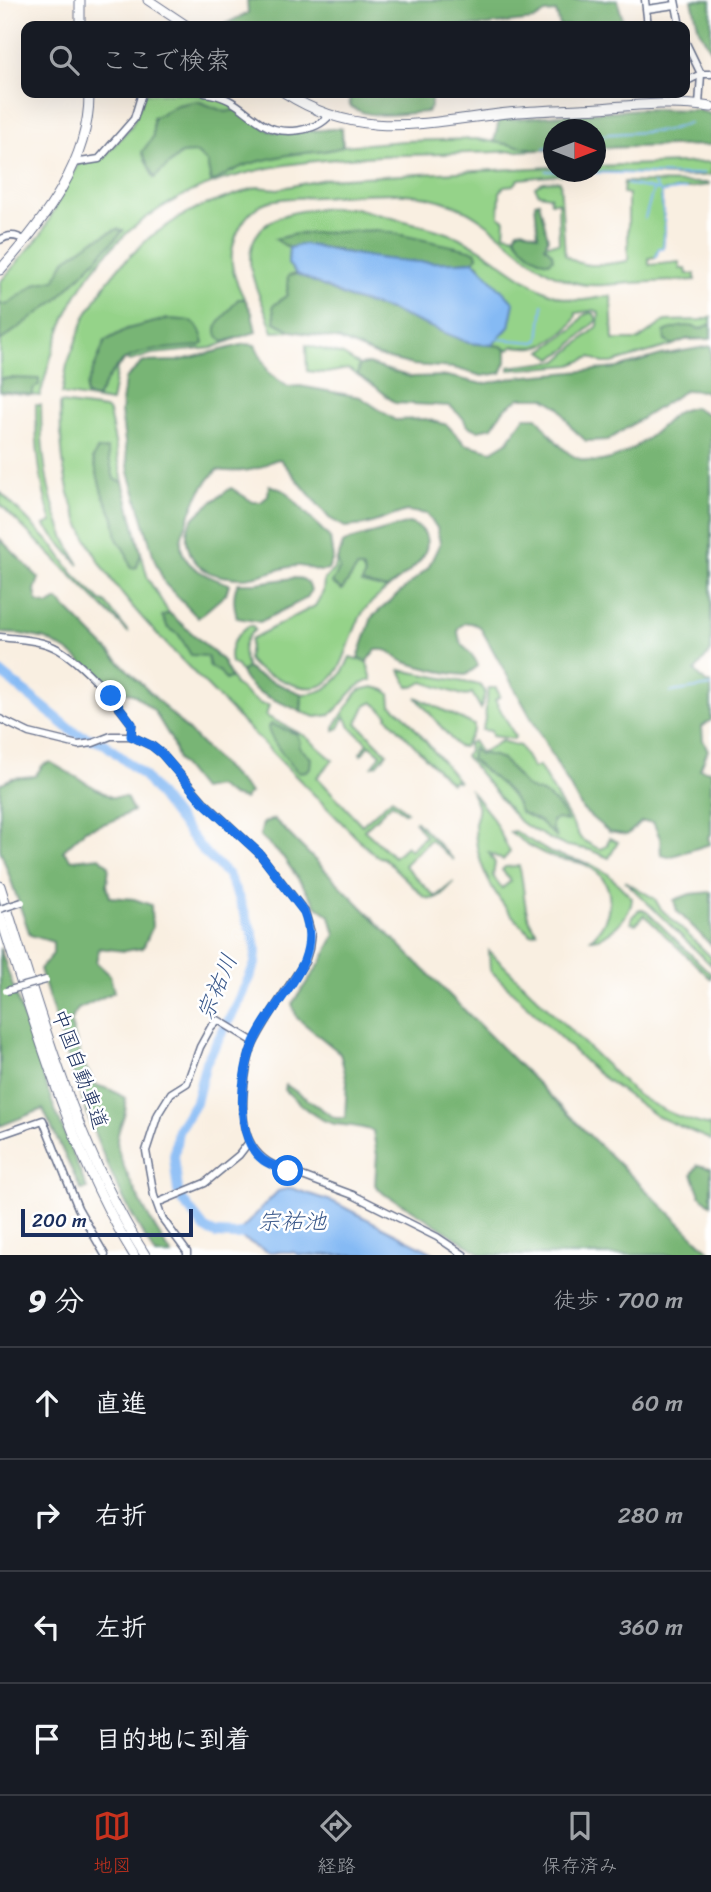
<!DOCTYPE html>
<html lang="ja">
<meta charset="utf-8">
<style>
:root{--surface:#171b24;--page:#242831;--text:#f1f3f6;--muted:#9ea1a6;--line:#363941;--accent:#c8321e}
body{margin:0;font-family:Sriracha,"Klee One",sans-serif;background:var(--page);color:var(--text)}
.compass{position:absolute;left:543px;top:119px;width:63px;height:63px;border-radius:50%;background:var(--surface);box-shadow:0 7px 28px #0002;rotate:90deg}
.scale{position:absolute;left:21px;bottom:18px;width:172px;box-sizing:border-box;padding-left:7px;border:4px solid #1b2f5e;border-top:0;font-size:19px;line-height:24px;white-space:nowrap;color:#1b2f5e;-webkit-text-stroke:5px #fff;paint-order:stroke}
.stop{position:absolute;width:21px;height:21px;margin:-16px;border:5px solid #1a73e8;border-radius:50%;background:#fff}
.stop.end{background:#1a73e8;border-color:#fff;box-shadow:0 2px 7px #0008}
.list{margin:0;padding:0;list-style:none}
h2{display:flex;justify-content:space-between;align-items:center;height:91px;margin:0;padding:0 28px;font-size:30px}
h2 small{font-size:23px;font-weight:400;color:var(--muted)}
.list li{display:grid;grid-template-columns:46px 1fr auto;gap:21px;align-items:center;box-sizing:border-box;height:112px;padding:0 28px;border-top:2px solid var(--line)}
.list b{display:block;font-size:26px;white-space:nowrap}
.list em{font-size:23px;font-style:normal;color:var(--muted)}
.icon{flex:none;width:38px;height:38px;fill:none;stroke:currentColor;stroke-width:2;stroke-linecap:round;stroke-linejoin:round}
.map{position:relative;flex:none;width:711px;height:1255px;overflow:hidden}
.search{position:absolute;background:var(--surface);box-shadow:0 7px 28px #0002;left:21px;right:21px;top:21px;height:77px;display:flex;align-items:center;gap:18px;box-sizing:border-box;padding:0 24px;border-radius:14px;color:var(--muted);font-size:26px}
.sheet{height:539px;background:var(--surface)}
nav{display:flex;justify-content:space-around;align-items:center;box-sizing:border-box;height:98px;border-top:2px solid var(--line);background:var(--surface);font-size:19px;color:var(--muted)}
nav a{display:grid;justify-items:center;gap:4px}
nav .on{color:var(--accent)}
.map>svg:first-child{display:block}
.green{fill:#95d389;stroke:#588174;stroke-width:2}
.forest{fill:#78b575;stroke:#4a726a;stroke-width:2}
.water{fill:#85baf4;stroke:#5074a9;stroke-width:2}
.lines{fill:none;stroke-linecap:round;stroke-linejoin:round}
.stream{stroke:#85baf4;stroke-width:2}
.river{stroke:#85baf4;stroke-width:10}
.minor-casing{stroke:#69728c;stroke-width:9}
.highway-casing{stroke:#69728c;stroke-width:11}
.minor{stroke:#fff;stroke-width:6}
.highway{stroke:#fff;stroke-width:9}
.minor-bridge-casing{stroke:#69728c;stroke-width:9;stroke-linecap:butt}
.minor-bridge{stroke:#fff;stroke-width:6}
.route{stroke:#1a73e8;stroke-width:9}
.labels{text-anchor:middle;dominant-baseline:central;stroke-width:5;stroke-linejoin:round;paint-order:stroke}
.street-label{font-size:21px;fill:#1b2f5e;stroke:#fff}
.water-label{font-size:23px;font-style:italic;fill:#3b598b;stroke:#fff}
</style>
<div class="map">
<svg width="711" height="1255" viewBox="0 0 711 1255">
<rect width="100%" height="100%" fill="#fff"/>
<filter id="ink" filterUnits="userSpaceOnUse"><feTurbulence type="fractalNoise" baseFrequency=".0143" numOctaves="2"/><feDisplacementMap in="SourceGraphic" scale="14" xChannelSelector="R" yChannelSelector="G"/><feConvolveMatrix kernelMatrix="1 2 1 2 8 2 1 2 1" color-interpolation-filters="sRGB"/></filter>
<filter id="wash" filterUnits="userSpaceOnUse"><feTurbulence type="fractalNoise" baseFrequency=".00686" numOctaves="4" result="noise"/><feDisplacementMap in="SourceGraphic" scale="28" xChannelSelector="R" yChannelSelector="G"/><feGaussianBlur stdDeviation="1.57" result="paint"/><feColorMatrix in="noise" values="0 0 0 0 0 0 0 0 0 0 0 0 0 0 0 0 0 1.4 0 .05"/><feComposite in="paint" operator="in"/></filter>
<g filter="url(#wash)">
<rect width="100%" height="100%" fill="#f9efe1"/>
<g class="green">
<path d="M145,93H183L224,98L244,115L270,131L290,133L342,128L343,146L403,141L477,139L540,150C494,152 448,154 402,155C277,160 150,173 79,291C59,324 50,360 40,396L0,391V282L41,235L78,164L104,157L132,125Z"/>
<path d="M711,162V175C678,179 645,173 612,172C580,171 550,176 519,179L514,185L504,186L500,192L499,216L505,220L504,234L515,236C521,247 537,261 549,262L545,244L559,243L558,202H551L550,196L539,194L535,187L543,182L560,181L565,255C585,271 604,264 628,261V194L623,193L624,182L709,183L708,185L661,192L665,229L663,248H659L656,257L649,258V265L680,262V269H686L687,274H695V280C673,281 652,282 631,283C612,284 592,288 573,282C525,268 499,223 454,205C414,189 375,193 333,196C313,198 290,196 270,201C244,208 227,244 233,270C236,285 245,300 252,313L240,337L212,348L152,354L130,361L126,359L117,368L111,402L62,394L67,365L85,317L107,282L120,266L150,237L180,217L197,208L257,187L278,189L325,179L553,167L554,172H596V166Z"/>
<path d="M356,208C387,218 420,223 450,234C495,250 526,292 574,300C587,302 598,296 611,296L613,340H638L665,321L702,320L711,317V339L680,340L673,345L612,363H603L591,357L571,365L509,370V367L558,361L598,326L599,313L595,310L576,313C576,327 549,345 535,347C528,348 520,347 513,346L509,350L501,346L492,345L509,327L479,264L474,261L477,256L475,252L400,235L276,239L289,248L288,264L297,274L288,276L287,295L275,322L292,331L273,332C267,311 250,281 250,259C251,206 318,208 356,208Z"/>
<path d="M589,313H594L597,320L565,351L552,358L542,351L573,329L584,315Z"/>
<path d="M306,345L343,355L359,365L358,375L348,369L326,373L307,371Z"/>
<path d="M60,403L105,409L109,412L125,493L148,579L169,613L222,660L234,683L250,697L261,704L269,705L266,716L305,736L333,760L317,777L362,825L392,798L407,812L405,813L392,803L364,830L394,857L406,846L410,850L425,836L415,822L416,821L454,860L430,840L404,865L435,897L454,882C445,891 436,905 423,896L384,858L376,856L356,837C310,791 264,744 218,697C163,640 96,581 72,503C61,470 61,437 60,403Z"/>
<path d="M36,405H41C41,451 46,493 64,536C68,546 74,555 79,565L44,525L52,522C39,483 36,446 36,405Z"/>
<path d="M0,492L55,548L72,572L101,601L105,602L129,633L0,504Z"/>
<path d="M337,560L346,584L357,568H362L365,574L363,583L387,589C379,596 369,603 363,612C342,647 344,708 284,681C271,675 255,671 248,659L251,639L315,606L323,592L324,580L335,568Z"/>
<path d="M248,626H253L255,630C241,640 241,653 247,668L241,672L237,666L231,663C227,647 236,635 248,626Z"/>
<path d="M350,657L367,662L372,680C351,685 346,703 330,715L316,717L301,712L302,694C328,694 341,679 350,657Z"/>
<path d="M400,670L480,685L485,691L481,709L472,693L465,696L423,682L414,687L408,686Z"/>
<path d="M373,687L385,690L390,694L391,705L405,716L459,782L454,780L451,783C429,762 409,739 387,717L388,715L373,702L365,706L357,723L387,753L377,765L373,766L381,754L370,745L361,755L360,753L368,743L350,727L345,716L339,728L334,730V727L356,694L360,690Z"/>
<path d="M489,688H496L500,696L495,700L515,736L514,739L492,736L491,731L482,730C488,717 484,702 489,688Z"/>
<path d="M416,697L474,725V729L464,747H458Z"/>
<path d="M473,741L481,753L501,741L520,746L533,768L539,766L581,839L599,849C606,848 608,845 609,838L618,842L609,858L590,850L563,845L548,838L520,822L465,756L469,751L468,744Z"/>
<path d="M471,791L492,817L510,852L503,860L489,853L495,863L493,876L502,888L511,881L502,870L505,867L519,866C526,888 521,914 537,932L531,934C500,908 475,868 475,826C474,821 478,817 478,811C478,804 472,797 471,791Z"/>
<path d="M514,831L551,853L590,864L608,874L632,898C632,915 607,940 591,939C613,919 619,883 588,866C577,860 563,861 552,857C536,851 523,842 510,832Z"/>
<path d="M625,881L655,899L660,908L711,957V965Z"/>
<path d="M640,909L647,912L711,974V979L644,915L636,924L631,923L632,917Z"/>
<path d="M489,951L636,1094C660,1110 683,1120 711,1126V1140L656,1116L597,1073L490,970Z"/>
</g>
<g class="forest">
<path d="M247,0H617L625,26H560L556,12L545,13L534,20L479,26H224L225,24L248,13Z"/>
<path d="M692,0H711V50L699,30Z"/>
<path d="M349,93H431V107L427,112C403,113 370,121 350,106Z"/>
<path d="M197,101L226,112L238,109L270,131L290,133L342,128V147C324,153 307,152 288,155C272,158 250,162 235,170C225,174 224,178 211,182L207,162L197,153L181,154L154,178L142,152L153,137V118L177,105Z"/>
<path d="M640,109L697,110L711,114V145L596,148V130H554L553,150H540L494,142L499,120Z"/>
<path d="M539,202L548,238L545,246L552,253L553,259L549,262C537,261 521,247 515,236L518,230L523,229L538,235L535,203Z"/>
<path d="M117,229L123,231L57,300L0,341V303L6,305L38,283L55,280L65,260L92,241Z"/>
<path d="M378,230L475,251L477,256L474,261C445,263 416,264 386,261C355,257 320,240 289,248L275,239L296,234Z"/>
<path d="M297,274L349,298L390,310L469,343L501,346L506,350V362L501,373L482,376L454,368L413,365L378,356L340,340L292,331L275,322L273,306L287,295L288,276Z"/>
<path d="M238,299H245L252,313L256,332L223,342L216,333V327Z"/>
<path d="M167,319C190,321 198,317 204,343L200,346C177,348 149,348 128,358C114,365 104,385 97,398L86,396V388L105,341L127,329Z"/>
<path d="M711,324V339H687L673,345L665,341L664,332C676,327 688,323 700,329Z"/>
<path d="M245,344L255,345L269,373L288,387L300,386L360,397L395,420L426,419L447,425L465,444L492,451L507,442L525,417H537C547,430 557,445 570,454C601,475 639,447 662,426C675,414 675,411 694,407L711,416V651L695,671L706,683H711V720L702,727L703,740L708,750L700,769L711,771V834L708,837L710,844L669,857L661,855L660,838L653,822H641L627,835L609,832L583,810L480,627C471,622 465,620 458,629C458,650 473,649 478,666L466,675C447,674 424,668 405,662C391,658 395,648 376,650L367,662L358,658L372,617L428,568L440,543L437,528L427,514L406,511L366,525L345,527L329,518L280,459C270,460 267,465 258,468C245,472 231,472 217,470C202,486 194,500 188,520C186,526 183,530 182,536C175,565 208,577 229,584L226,594L198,618L165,584L155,561L129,472L121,412L125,379L143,362L178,361Z"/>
<path d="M711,346V396L704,391L686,390L608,440L586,441L571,427L559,407L544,398H520L504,409L492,427L478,430L467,426L463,418L450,406L395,403L376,387L358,375L359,365L368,364L411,377L447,376L483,384L517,377L617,368L661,355Z"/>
<path d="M10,378L39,379V385L34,388L32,395L0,391V379Z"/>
<path d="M107,449L114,479L123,482L141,553L137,567L131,568L126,553L117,539L114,518L102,493L93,458L97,450Z"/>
<path d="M269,485L285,491L330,538L333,558L328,570C316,574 309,565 297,566C277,567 260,579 239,578C227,577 212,576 202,568C188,558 181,534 193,519C203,507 219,497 231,488L253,502H261L268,496Z"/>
<path d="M409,523C417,526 424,529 426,537C433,559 401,577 387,589L362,583L365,574L362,568H357L342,590L332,583L340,568L337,560L343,544L350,540Z"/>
<path d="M0,539L39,578L35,590L37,602L49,605L58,600L250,793L244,799L232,796L217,786L201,789L178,760L171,739L154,711L135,695L109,686L72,654L46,639L21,634L0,633Z"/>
<path d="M293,578C303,578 308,580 311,590L307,598L260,622L237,618C234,606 232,595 238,583H257Z"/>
<path d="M169,613L222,660L231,677L226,680L220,672L210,667L207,656L191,655L179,635L168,628L162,616Z"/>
<path d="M247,668L257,675L302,694L301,712C282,701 249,695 241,672Z"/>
<path d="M271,724L297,734L300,742L299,747L311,758L310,768L306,771L298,772C288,761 269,740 268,727Z"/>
<path d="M473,748L479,754C509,754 508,770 527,787C531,790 537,791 542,793C555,800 561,808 567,821L557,819L552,821V828L557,838L539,821L520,812C513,788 487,775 471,759Z"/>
<path d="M50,762L111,797H126L133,811L112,821L85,830L63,851L72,860L100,857L109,866L107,885L110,897L134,899L151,905L152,928L143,948L124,951L99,948L96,962L110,975L114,992L78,1009L70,1021L83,1063L96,1085L111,1090L125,1098C129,1112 118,1126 117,1140C117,1165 157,1233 172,1255H156C99,1169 70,1066 40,969L53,954V942L30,935L0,849V784L12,778L35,776L43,765Z"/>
<path d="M274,819L590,1136L711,1253V1255H483L411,1209L384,1194L375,1185L377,1155L373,1131C360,1126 349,1126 335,1124C315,1120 299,1103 285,1090L286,1085L335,1118H345L347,1081L340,1053L297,1018L292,1004L321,962L335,935L330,916L317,906L283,857L260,836L263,823Z"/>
<path d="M711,892V945L677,911L674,900L690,894Z"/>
<path d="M0,948L52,1102L87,1189L81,1190L43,1109L0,1126Z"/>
<path d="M698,1165L711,1168V1205L700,1195L692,1174Z"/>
</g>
<g class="water">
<path d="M304,244C362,257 414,266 474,261L514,303L509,327L492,345L469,343L390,310L349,298L297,274L288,264L289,248Z"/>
<path d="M291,1188L334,1202L437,1255H301L292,1252H268L236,1235L278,1191Z"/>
</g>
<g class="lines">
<g class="stream">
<path d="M596,137L609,134L666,131L689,123"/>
<path d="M544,148L554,146"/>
<path d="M546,171L687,175L704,173"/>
<path d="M626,184L652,189"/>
<path d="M663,192L686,189"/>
<path d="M645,218L653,190H658L654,184"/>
<path d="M656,257L659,248H663L665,229L661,192L658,190"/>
<path d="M498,339L535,342L539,340L543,305"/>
<path d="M671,692L711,686"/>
</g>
<path class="river" d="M0,672L75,733L105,744L143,775L203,851L228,875L239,899L254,938L256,949L255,964L237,1005L206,1062L196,1102L178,1130L174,1157L178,1191L183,1201L205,1229L216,1234L236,1235L250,1232"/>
</g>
</g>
<g filter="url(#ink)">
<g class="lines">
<defs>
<g id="minor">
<path d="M645,0L648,26"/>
<path d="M675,0L680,26"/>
<path d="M647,9L675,5"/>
<path d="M685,41L701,74L699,105"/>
<path d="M685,82L701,74H711"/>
<path d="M205,93C234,97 241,110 263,124C282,136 316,132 330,115"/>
<path d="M74,163L99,159L134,119L142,93"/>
<path d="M0,240C9,234 17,235 25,241"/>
<path d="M0,637C16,639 33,639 49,645C77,655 114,700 132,724L131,736"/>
<path d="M0,719L29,733L78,745L93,743L111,736H131L152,746L162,754L203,801L259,853L305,912L311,933L309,949L305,962C288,987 270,1013 256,1039C248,1053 246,1071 244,1086C241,1118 242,1148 273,1165L353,1195L437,1237L464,1255"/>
<path d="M0,1135L43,1120L78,1208L105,1255"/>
<path d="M157,1203L205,1183L239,1155L249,1142"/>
<path d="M187,1255V1252L162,1218L154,1196L146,1151L158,1114L171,1093L187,1083L200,1047L211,1027L218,1020L254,1042"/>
</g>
<g id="highway">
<path d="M80,0V26"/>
<path d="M148,0L187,26"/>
<path d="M285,93C361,142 425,122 508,113C538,110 569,110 599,108C636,105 674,101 711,107"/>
<path d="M0,270C44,221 90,161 89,93"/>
<path d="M0,886C40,1011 74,1143 145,1255"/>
<path d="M0,915C37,1030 70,1151 134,1255"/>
</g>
</defs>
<use href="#minor" class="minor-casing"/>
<use href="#highway" class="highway-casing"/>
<use href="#minor" class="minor"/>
<use href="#highway" class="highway"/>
<defs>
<g id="minor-bridge">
<path d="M0,909L22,902"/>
<path d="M6,991L46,980"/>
</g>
</defs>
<use href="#minor-bridge" class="minor-bridge-casing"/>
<use href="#minor-bridge" class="minor-bridge"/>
</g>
</g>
<g class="lines" filter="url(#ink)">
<path class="route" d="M111,696L132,724L131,736L152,746L162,754L203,802L259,853L304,912C325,964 273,998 254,1042C241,1072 233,1137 263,1160C270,1165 279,1168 288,1171"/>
</g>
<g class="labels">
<g class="street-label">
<text transform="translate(80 1069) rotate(70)">中国自動車道</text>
</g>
<g class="water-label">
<text transform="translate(217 987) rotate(-67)">宗祐川</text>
<text x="292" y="1221">宗祐池</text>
</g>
</g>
</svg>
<svg class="compass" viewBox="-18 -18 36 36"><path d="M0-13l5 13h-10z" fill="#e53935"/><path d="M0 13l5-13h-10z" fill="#9ea1a6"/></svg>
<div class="scale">200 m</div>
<div class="stop" style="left:288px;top:1171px"></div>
<div class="stop end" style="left:111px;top:696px"></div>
<div class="search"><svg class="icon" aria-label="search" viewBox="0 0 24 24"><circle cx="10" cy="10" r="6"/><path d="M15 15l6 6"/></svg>ここで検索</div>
</div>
<section class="sheet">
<h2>9 分<small>徒歩 · 700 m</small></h2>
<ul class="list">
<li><svg class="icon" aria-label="ahead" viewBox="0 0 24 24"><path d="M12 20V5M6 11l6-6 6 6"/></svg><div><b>直進</b></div><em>60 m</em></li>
<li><svg class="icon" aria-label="right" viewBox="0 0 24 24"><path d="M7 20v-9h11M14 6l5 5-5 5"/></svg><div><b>右折</b></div><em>280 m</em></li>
<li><svg class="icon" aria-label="left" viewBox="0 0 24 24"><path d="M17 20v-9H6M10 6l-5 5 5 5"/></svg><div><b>左折</b></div><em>360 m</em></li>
<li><svg class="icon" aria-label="arrive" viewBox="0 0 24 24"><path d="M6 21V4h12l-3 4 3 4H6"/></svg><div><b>目的地に到着</b></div></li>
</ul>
</section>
<nav>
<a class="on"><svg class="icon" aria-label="map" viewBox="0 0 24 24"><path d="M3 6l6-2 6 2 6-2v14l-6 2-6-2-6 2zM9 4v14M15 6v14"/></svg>地図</a>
<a><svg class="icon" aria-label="directions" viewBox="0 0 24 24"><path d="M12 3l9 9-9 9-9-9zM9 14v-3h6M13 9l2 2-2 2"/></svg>経路</a>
<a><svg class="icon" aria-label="saved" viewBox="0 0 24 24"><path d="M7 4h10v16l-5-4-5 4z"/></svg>保存済み</a>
</nav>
